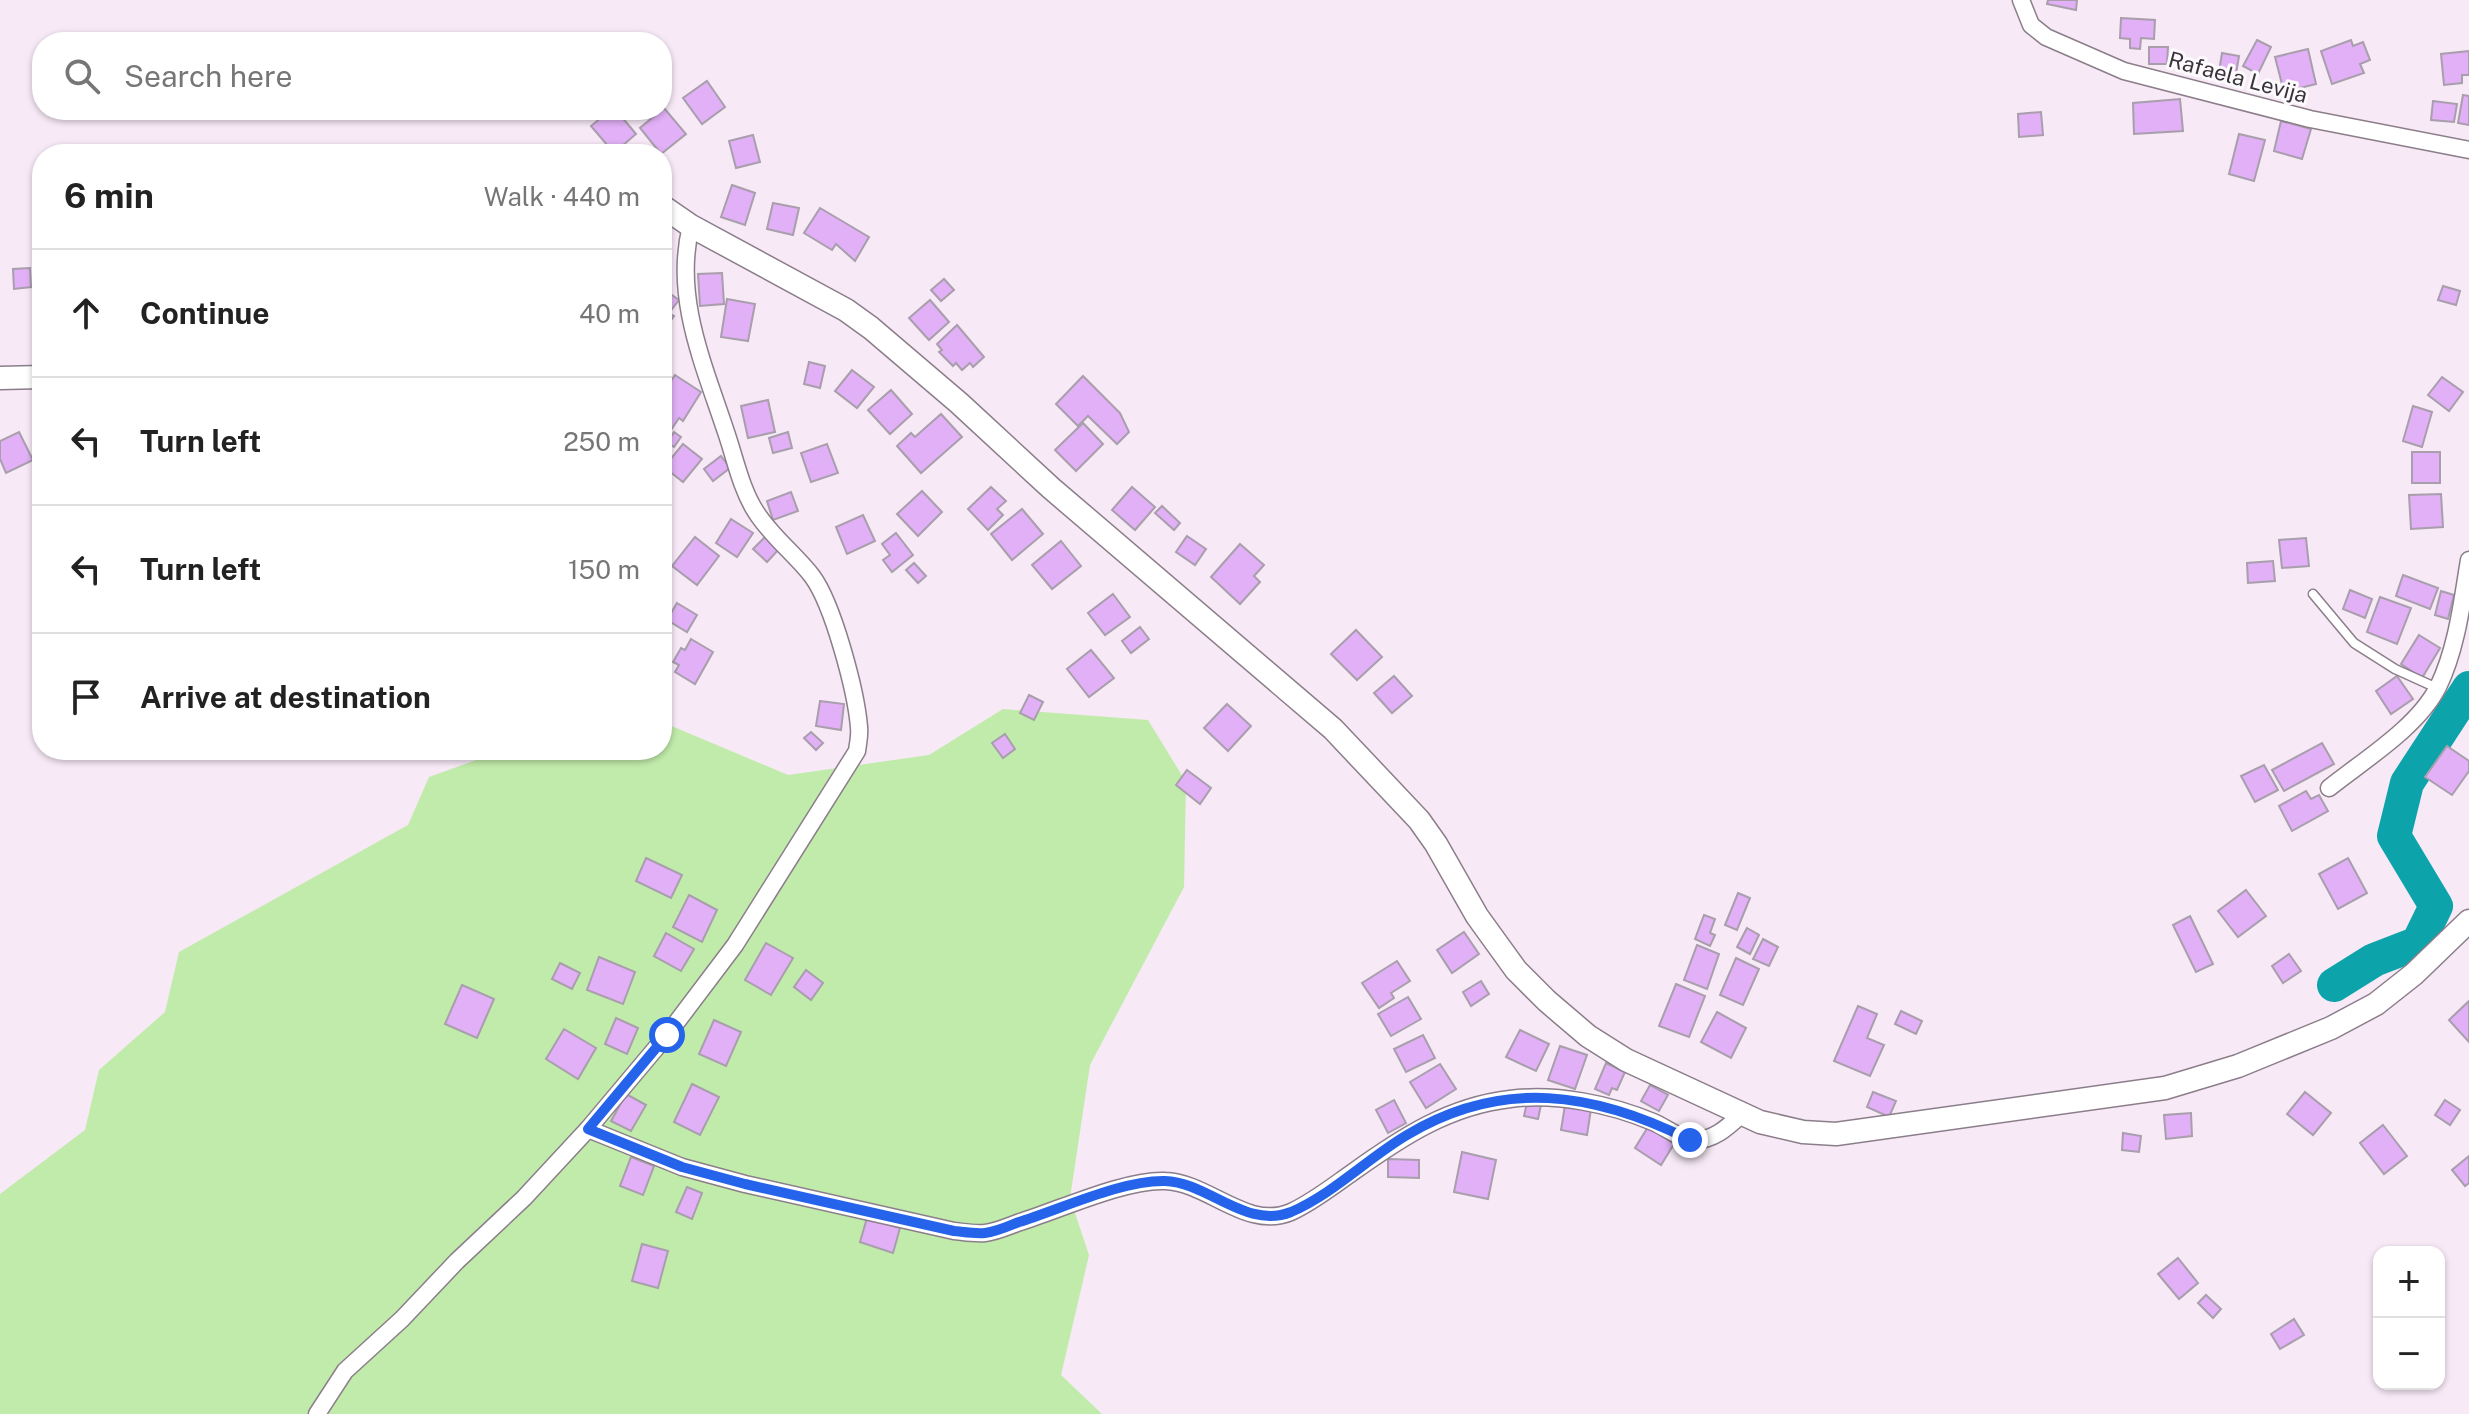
<!DOCTYPE html>
<meta charset="utf-8">
<style>
:root{--surface:#fff;--page:#f2f2f2;--text:#222;--muted:#767676;--line:#e0e0e0}
body{margin:0;font-family:"Public Sans",sans-serif;background:var(--page);color:var(--text)}
.controls{position:absolute;right:24px;bottom:24px;display:grid;overflow:hidden;border-radius:16px;box-shadow:0 2px 6px #0004}
.controls button{width:72px;height:72px;display:grid;place-items:center;padding:0;border:0;border-bottom:2px solid var(--line);background:var(--surface);color:var(--text);font:40px sans-serif}
.stop{position:absolute;width:24px;height:24px;margin:-18px;border:6px solid #2563eb;border-radius:50%;background:#fff}
.stop.end{background:#2563eb;border-color:#fff;box-shadow:0 2px 8px #0008}
.list{margin:0;padding:0;list-style:none}
h2{display:flex;justify-content:space-between;align-items:center;height:104px;margin:0;padding:0 32px;font-size:34px}
h2 small{font-size:26px;font-weight:400;color:var(--muted)}
.list li{display:grid;grid-template-columns:52px 1fr auto;gap:24px;align-items:center;box-sizing:border-box;height:128px;padding:0 32px;border-top:2px solid var(--line)}
.list b{display:block;font-size:30px;white-space:nowrap}
.list em{font-size:26px;font-style:normal;color:var(--muted)}
.icon{flex:none;width:44px;height:44px;fill:none;stroke:currentColor;stroke-width:2;stroke-linecap:round;stroke-linejoin:round}
.map{position:relative;flex:none;width:2469px;height:1414px;overflow:hidden}
.search{position:absolute;background:var(--surface);box-shadow:0 2px 6px #0004;left:32px;top:32px;width:640px;height:88px;display:flex;align-items:center;gap:20px;box-sizing:border-box;padding:0 28px;border-radius:32px;color:var(--muted);font-size:30px}
.panel{position:absolute;background:var(--surface);box-shadow:0 2px 6px #0004;left:32px;top:144px;width:640px;height:616px;border-radius:32px}
.map>svg:first-child{display:block}
.green{fill:#c1ebaa}
.lines{fill:none;stroke-linecap:round;stroke-linejoin:round}
.river{stroke:#0ca3aa;stroke-width:34}
.building{fill:#e1b0f6;stroke:#a89eac;stroke-width:2}
.lane-casing{stroke:#8b7e8a;stroke-width:11}
.street-casing{stroke:#8b7e8a;stroke-width:19}
.secondary-casing{stroke:#8b7e8a;stroke-width:25}
.lane{stroke:#fff;stroke-width:8}
.street{stroke:#fff;stroke-width:16}
.secondary{stroke:#fff;stroke-width:22}
.route{stroke:#2563eb;stroke-width:10}
.labels{text-anchor:middle;dominant-baseline:central;stroke-width:6;stroke-linejoin:round;paint-order:stroke}
.street-label{font-size:22px;fill:#393439;stroke:#fdfafd}
</style>
<div class="map">
<svg width="2469" height="1414" viewBox="0 0 2469 1414">
<rect width="100%" height="100%" fill="#f7e9f6"/>
<path class="green" d="M1003,709L1148,720L1186,782L1184,887L1090,1065L1070,1198L1089,1255L1061,1375L1102,1414H0V1194L85,1130L99,1070L165,1012L179,952L408,825L429,777L504,750H662V722L788,775L929,755Z"/>
<g class="lines">
<path class="river" d="M2334,985L2374,960L2418,943L2436,906L2394,836L2407,783L2469,688"/>
</g>
<g class="building">
<path d="M2048,0H2077L2076,10L2047,4Z"/>
<path d="M2121,18L2155,20L2154,39L2141,38L2140,49L2130,48V39L2120,38Z"/>
<path d="M2257,40L2271,47L2258,74L2243,66Z"/>
<path d="M2351,40L2353,46L2363,42L2370,60L2360,64L2364,73L2332,84L2321,51Z"/>
<path d="M2149,47H2168L2167,64H2149Z"/>
<path d="M2308,49L2316,84L2284,92L2275,57Z"/>
<path d="M2469,51V75H2462V83L2444,85L2441,54Z"/>
<path d="M2222,53L2239,56L2235,80L2218,78Z"/>
<path d="M707,81L725,107L702,124L683,98Z"/>
<path d="M2463,95L2469,96V125L2458,123Z"/>
<path d="M2180,99L2183,131L2134,134L2133,103Z"/>
<path d="M2433,101L2457,104L2454,122L2431,120Z"/>
<path d="M664,108L686,134L661,154L640,128Z"/>
<path d="M610,110H616L636,134L614,153L591,126Z"/>
<path d="M2041,112L2043,135L2019,137L2018,114Z"/>
<path d="M2281,121L2311,129L2302,159L2274,151Z"/>
<path d="M2239,134L2265,140L2254,181L2229,174Z"/>
<path d="M753,135L760,162L736,168L729,141Z"/>
<path d="M732,185L755,193L745,225L721,217Z"/>
<path d="M773,203L799,208L793,235L767,229Z"/>
<path d="M820,208L869,237L855,261L836,244L832,250L804,233Z"/>
<path d="M30,268L31,287L14,289L13,269Z"/>
<path d="M722,273L724,304L700,306L698,274Z"/>
<path d="M944,279L954,290L941,301L931,290Z"/>
<path d="M2443,286L2460,291L2456,305L2438,300Z"/>
<path d="M662,288L679,300L669,313L674,316L662,333Z"/>
<path d="M727,299L755,304L748,341L721,337Z"/>
<path d="M930,300L949,322L929,340L909,318Z"/>
<path d="M957,325L984,357L973,367L970,363L962,370L956,363L953,366L939,352L942,350L937,344Z"/>
<path d="M809,362L825,366L820,388L804,384Z"/>
<path d="M852,370L874,387L857,408L835,391Z"/>
<path d="M675,375L701,392L683,421L679,418L667,436L662,433V395Z"/>
<path d="M1083,376L1120,413L1129,432L1117,444L1088,416L1078,426L1056,404Z"/>
<path d="M2442,377L2463,392L2449,411L2428,395Z"/>
<path d="M891,390L912,414L890,434L868,410Z"/>
<path d="M768,400L775,432L748,438L741,406Z"/>
<path d="M2413,406L2432,412L2422,447L2403,441Z"/>
<path d="M941,414L962,437L921,473L897,446L911,433L915,437Z"/>
<path d="M1083,423L1103,444L1076,471L1055,450Z"/>
<path d="M19,432L33,460L6,473L0,459V441Z"/>
<path d="M674,432L681,437L674,447L667,443Z"/>
<path d="M788,432L792,448L773,453L769,438Z"/>
<path d="M683,444L702,459L683,482L664,467Z"/>
<path d="M827,444L838,473L811,482L801,453Z"/>
<rect x="2412" y="452" width="28" height="31"/>
<path d="M721,456L730,468L713,481L704,469Z"/>
<path d="M991,487L1006,501L997,509L1003,515L988,530L968,509Z"/>
<path d="M1132,487L1155,507L1135,530L1112,510Z"/>
<path d="M922,491L942,512L918,536L897,514Z"/>
<path d="M791,492L798,511L773,520L767,501Z"/>
<path d="M2441,494L2443,527L2411,529L2409,495Z"/>
<path d="M1162,506L1180,523L1174,530L1155,513Z"/>
<path d="M1022,509L1043,534L1012,560L991,534Z"/>
<path d="M863,515L875,541L847,554L836,527Z"/>
<path d="M731,519L753,533L737,557L716,543Z"/>
<path d="M896,533L913,555L892,572L883,560L890,555L882,544Z"/>
<path d="M767,535L780,548L767,562L753,549Z"/>
<path d="M1187,536L1206,549L1195,565L1176,552Z"/>
<path d="M695,537L719,556L697,585L672,566Z"/>
<path d="M2306,538L2309,566L2282,568L2279,540Z"/>
<path d="M1061,541L1081,566L1052,589L1032,565Z"/>
<path d="M1240,544L1264,565L1254,576L1260,582L1240,604L1211,577Z"/>
<path d="M2273,561L2275,581L2248,583L2247,563Z"/>
<path d="M914,563L926,576L918,583L906,570Z"/>
<path d="M2403,575L2438,588L2430,609L2396,596Z"/>
<path d="M2350,590L2372,599L2365,618L2343,609Z"/>
<path d="M2441,591L2454,595L2448,619L2435,615Z"/>
<path d="M1113,594L1130,617L1105,635L1088,613Z"/>
<path d="M2380,597L2411,608L2397,644L2367,632Z"/>
<path d="M677,603L697,615L687,632L667,620Z"/>
<path d="M1140,627L1149,639L1131,653L1122,641Z"/>
<path d="M1356,630L1382,657L1357,680L1331,654Z"/>
<path d="M2419,635L2440,648L2422,678L2401,664Z"/>
<path d="M691,639L713,652L695,684L675,672L679,665L673,662L681,648L685,650Z"/>
<path d="M1091,650L1114,678L1089,697L1067,669Z"/>
<path d="M1394,676L1412,696L1392,713L1374,693Z"/>
<path d="M2397,676L2413,699L2391,714L2376,691Z"/>
<path d="M1029,695L1043,702L1034,720L1020,713Z"/>
<path d="M820,701L844,704L841,730L816,726Z"/>
<path d="M1227,704L1251,726L1228,751L1204,728Z"/>
<path d="M811,732L823,743L816,750L804,738Z"/>
<path d="M1005,734L1015,749L1003,758L992,743Z"/>
<path d="M2322,743L2334,764L2284,791L2272,770Z"/>
<path d="M2447,746L2469,761V771L2452,795L2425,777Z"/>
<path d="M2264,765L2278,790L2255,802L2241,776Z"/>
<path d="M1187,770L1211,788L1200,804L1176,785Z"/>
<path d="M2306,791L2311,799L2319,795L2328,811L2292,831L2279,806Z"/>
<path d="M646,858L682,875L671,898L636,881Z"/>
<path d="M2348,858L2367,893L2338,909L2319,874Z"/>
<path d="M2246,890L2266,916L2238,937L2218,911Z"/>
<path d="M1738,893L1750,898L1737,930L1725,925Z"/>
<path d="M689,895L717,910L702,942L673,927Z"/>
<path d="M1704,915L1715,919L1710,933L1715,935L1710,946L1695,939Z"/>
<path d="M2190,916L2213,964L2196,972L2173,925Z"/>
<path d="M1747,928L1759,935L1750,954L1737,947Z"/>
<path d="M1464,932L1479,954L1452,973L1437,950Z"/>
<path d="M666,933L694,949L681,971L654,956Z"/>
<path d="M1763,939L1778,947L1769,966L1753,959Z"/>
<path d="M766,943L793,958L771,995L745,980Z"/>
<path d="M1697,945L1719,954L1707,989L1684,980Z"/>
<path d="M2289,954L2301,971L2283,983L2272,966Z"/>
<path d="M599,957L635,972L623,1004L587,990Z"/>
<path d="M1736,958L1759,969L1743,1005L1720,995Z"/>
<path d="M1397,961L1410,981L1391,993L1394,998L1379,1008L1362,983Z"/>
<path d="M560,963L580,973L572,989L552,979Z"/>
<path d="M806,970L823,983L811,1000L794,987Z"/>
<path d="M1481,981L1489,994L1471,1006L1463,992Z"/>
<path d="M1676,984L1705,996L1689,1037L1659,1026Z"/>
<path d="M462,985L494,999L477,1038L445,1024Z"/>
<path d="M1408,997L1421,1019L1391,1036L1378,1014Z"/>
<path d="M2469,1001V1042L2449,1020Z"/>
<path d="M1858,1006L1877,1014L1867,1038L1884,1045L1870,1076L1834,1061Z"/>
<path d="M1901,1011L1922,1021L1916,1034L1895,1024Z"/>
<path d="M1717,1012L1746,1028L1731,1058L1701,1042Z"/>
<path d="M616,1018L638,1028L627,1054L605,1044Z"/>
<path d="M714,1020L741,1032L726,1066L699,1054Z"/>
<path d="M564,1029L596,1048L578,1079L546,1059Z"/>
<path d="M1520,1030L1549,1044L1536,1071L1506,1057Z"/>
<path d="M1423,1035L1435,1058L1406,1072L1394,1049Z"/>
<path d="M1560,1046L1587,1055L1575,1089L1548,1080Z"/>
<path d="M1606,1063L1625,1072L1617,1090L1612,1088L1609,1095L1595,1089Z"/>
<path d="M1440,1064L1456,1089L1426,1108L1410,1082Z"/>
<path d="M692,1084L719,1097L700,1135L674,1122Z"/>
<path d="M1650,1085L1668,1095L1659,1111L1641,1101Z"/>
<path d="M1873,1092L1896,1101L1889,1117L1867,1107Z"/>
<path d="M2305,1092L2331,1113L2313,1135L2287,1114Z"/>
<path d="M626,1094L646,1105L631,1131L611,1121Z"/>
<path d="M1394,1100L1406,1123L1388,1133L1376,1110Z"/>
<path d="M2445,1100L2460,1110L2450,1125L2435,1115Z"/>
<path d="M1527,1102L1541,1105L1538,1119L1524,1116Z"/>
<path d="M1565,1105L1591,1109L1587,1135L1561,1130Z"/>
<path d="M2191,1113L2192,1136L2166,1139L2164,1115Z"/>
<path d="M2383,1125L2407,1156L2384,1174L2360,1143Z"/>
<path d="M1648,1127L1674,1144L1661,1165L1635,1148Z"/>
<path d="M2123,1133L2141,1136L2139,1152L2122,1150Z"/>
<path d="M1462,1152L1496,1160L1488,1199L1454,1192Z"/>
<path d="M2469,1156V1183L2465,1186L2452,1170Z"/>
<path d="M631,1157L654,1166L643,1195L620,1186Z"/>
<path d="M1388,1159L1419,1160V1178L1388,1177Z"/>
<path d="M687,1187L702,1193L692,1219L676,1212Z"/>
<path d="M867,1218L900,1228L893,1253L860,1242Z"/>
<path d="M642,1244L668,1251L658,1288L632,1281Z"/>
<path d="M2178,1258L2198,1283L2179,1299L2158,1274Z"/>
<path d="M2206,1295L2221,1309L2213,1318L2198,1303Z"/>
<path d="M2294,1319L2304,1335L2280,1349L2271,1334Z"/>
</g>
<g class="lines">
<defs>
<path id="lane" d="M2313,594L2354,643L2395,669L2437,688"/>
<g id="street">
<path d="M2021,0L2031,25L2046,37L2124,71L2310,119L2469,150"/>
<path d="M2329,788C2364,760 2418,727 2438,687C2457,648 2462,602 2469,560"/>
<path d="M588,1129L682,1167L745,1184L954,1231C964,1232 975,1234 985,1233C996,1232 1009,1226 1020,1222C1059,1210 1126,1179 1165,1181C1208,1182 1247,1231 1291,1212C1313,1202 1333,1186 1353,1172C1402,1137 1449,1106 1510,1099C1556,1093 1610,1104 1653,1122C1665,1127 1679,1138 1691,1140C1713,1142 1729,1126 1743,1113"/>
<path d="M317,1414L345,1371L402,1319L457,1261L524,1198L588,1129L667,1035L735,945L857,751C858,743 860,735 859,727C856,691 833,604 812,576C795,554 771,536 756,512C741,489 735,458 726,432C704,365 673,297 691,226"/>
</g>
<g id="secondary">
<path d="M662,206L691,226L846,310L871,328L959,403L1051,488L1333,729L1419,820L1436,844L1477,916L1516,970L1547,1001L1588,1036L1626,1060L1760,1122L1803,1132L1836,1134L2165,1088L2238,1066L2331,1028L2376,1004L2414,974L2469,921"/>
<path d="M0,378L42,377"/>
</g>
</defs>
<use href="#lane" class="lane-casing"/>
<use href="#street" class="street-casing"/>
<use href="#secondary" class="secondary-casing"/>
<use href="#lane" class="lane"/>
<use href="#street" class="street"/>
<use href="#secondary" class="secondary"/>
</g>
<g class="lines">
<path class="route" d="M667,1035L588,1129L682,1167L745,1184L954,1231C964,1232 975,1234 985,1233C996,1232 1009,1226 1019,1222C1061,1209 1122,1180 1165,1181C1208,1182 1246,1230 1291,1212C1333,1194 1368,1158 1407,1135C1502,1078 1594,1092 1690,1140"/>
</g>
<g class="labels">
<g class="street-label">
<text transform="translate(2238 77) rotate(15)">Rafaela Levija</text>
</g>
</g>
</svg>
<div class="controls">
<button>+</button>
<button>−</button>
</div>
<div class="stop" style="left:667px;top:1035px"></div>
<div class="stop end" style="left:1690px;top:1140px"></div>
<div class="search"><svg class="icon" aria-label="search" viewBox="0 0 24 24"><circle cx="10" cy="10" r="6"/><path d="M15 15l6 6"/></svg>Search here</div>
<section class="panel">
<h2>6 min<small>Walk · 440 m</small></h2>
<ul class="list">
<li><svg class="icon" aria-label="ahead" viewBox="0 0 24 24"><path d="M12 20V5M6 11l6-6 6 6"/></svg><div><b>Continue</b></div><em>40 m</em></li>
<li><svg class="icon" aria-label="left" viewBox="0 0 24 24"><path d="M17 20v-9H6M10 6l-5 5 5 5"/></svg><div><b>Turn left</b></div><em>250 m</em></li>
<li><svg class="icon" aria-label="left" viewBox="0 0 24 24"><path d="M17 20v-9H6M10 6l-5 5 5 5"/></svg><div><b>Turn left</b></div><em>150 m</em></li>
<li><svg class="icon" aria-label="arrive" viewBox="0 0 24 24"><path d="M6 21V4h12l-3 4 3 4H6"/></svg><div><b>Arrive at destination</b></div></li>
</ul>
</section>
</div>
